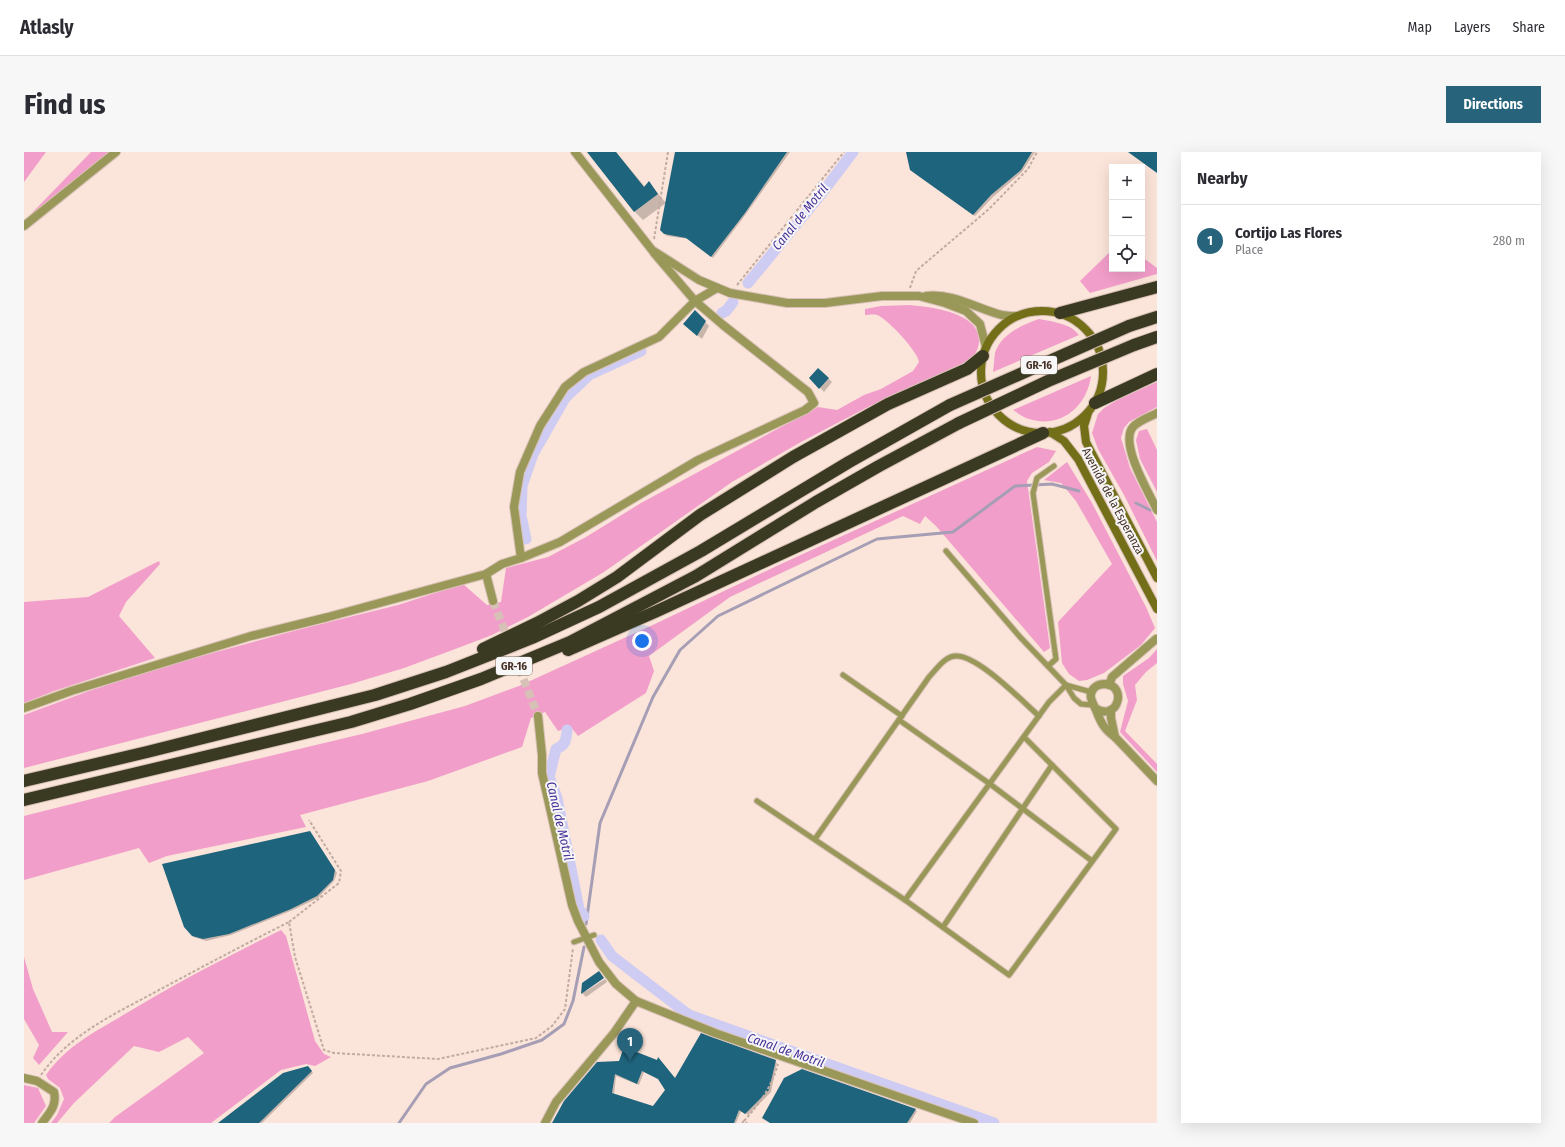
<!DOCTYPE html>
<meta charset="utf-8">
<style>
:root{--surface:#fff;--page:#f7f7f7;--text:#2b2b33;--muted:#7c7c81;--line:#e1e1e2;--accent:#27637b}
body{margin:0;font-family:"Fira Sans Condensed",sans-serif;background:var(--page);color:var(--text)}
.controls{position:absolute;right:12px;top:12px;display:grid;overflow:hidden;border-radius:0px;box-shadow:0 4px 16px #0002}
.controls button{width:36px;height:36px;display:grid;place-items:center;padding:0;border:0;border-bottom:1px solid var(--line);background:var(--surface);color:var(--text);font:20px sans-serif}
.you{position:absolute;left:618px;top:489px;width:14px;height:14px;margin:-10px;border:3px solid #fff;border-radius:50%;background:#1a73e8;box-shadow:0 0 0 6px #1a73e833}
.badge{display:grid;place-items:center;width:26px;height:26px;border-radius:50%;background:var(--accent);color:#fff;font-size:13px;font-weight:700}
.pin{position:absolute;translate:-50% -33px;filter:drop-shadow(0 1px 2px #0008)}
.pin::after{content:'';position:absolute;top:21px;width:14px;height:12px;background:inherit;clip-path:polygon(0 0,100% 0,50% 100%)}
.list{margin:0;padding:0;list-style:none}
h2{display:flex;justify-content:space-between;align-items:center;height:52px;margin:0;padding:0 16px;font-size:17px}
h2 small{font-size:13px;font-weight:400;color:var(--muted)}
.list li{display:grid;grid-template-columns:26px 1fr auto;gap:12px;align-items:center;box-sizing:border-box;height:72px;padding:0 16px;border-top:1px solid var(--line)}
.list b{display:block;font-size:15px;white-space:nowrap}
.list p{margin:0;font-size:13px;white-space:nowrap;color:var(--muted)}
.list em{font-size:13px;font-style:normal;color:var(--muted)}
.icon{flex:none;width:22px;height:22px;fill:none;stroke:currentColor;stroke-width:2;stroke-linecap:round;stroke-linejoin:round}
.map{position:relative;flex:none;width:1133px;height:971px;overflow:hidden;border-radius:0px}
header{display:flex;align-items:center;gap:24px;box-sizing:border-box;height:56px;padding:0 20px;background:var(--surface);border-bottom:1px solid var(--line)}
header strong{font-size:19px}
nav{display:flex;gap:22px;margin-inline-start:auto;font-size:14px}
.intro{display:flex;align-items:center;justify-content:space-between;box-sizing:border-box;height:96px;padding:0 24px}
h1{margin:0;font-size:28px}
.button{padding:10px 18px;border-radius:0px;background:var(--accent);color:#fff;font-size:14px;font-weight:700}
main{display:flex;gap:24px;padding:0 24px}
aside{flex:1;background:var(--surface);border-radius:0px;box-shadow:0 4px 16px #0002}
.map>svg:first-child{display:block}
.green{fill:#f29eca}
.shadow{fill:#0003;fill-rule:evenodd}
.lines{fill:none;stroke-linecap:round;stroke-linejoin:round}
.stream{stroke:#a59eb5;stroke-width:3}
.canal{stroke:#ceccf2;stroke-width:11}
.building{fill:#1e647d;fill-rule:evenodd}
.minor-tunnel{stroke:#d7c0b5;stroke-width:8;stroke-dasharray:8 4;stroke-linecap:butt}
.service-casing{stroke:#d7c0b5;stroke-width:7}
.minor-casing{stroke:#d7c0b5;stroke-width:10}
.tertiary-casing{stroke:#d7c0b5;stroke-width:10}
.secondary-casing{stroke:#d7c0b5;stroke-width:10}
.motorway-casing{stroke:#d7c0b5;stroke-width:14}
.path{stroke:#c2aba0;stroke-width:2;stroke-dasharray:3 2;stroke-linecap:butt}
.service{stroke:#9a9858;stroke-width:5}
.minor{stroke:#9a9858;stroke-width:8}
.tertiary{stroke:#9a9858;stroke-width:8}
.secondary{stroke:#736f19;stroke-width:8}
.motorway{stroke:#3a3922;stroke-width:12}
.motorway-bridge-casing{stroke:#d7c0b5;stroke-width:14;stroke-linecap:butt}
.motorway-bridge{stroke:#3a3922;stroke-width:12}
.labels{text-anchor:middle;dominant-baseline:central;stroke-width:4;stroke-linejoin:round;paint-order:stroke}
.shield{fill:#f7f7f7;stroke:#7b6c65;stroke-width:1}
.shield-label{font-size:11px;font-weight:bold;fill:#463126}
.street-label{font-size:12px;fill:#463126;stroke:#f7f7f7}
.water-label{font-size:13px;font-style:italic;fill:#483199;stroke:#f7f7f7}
</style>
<header>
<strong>Atlasly</strong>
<nav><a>Map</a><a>Layers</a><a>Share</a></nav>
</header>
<div class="intro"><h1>Find us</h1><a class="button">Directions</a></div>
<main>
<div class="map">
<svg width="1133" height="971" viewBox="0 0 1133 971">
<rect width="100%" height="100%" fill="#fbe4d9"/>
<g class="green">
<path d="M0,0H22L0,30Z"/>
<path d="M67,0H86L44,36L5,64Z"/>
<path d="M1088,98V117H1118V105L1133,116V122L1066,141L1056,129Z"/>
<path d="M886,153C906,155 956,160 955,189C955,196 951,202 948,207L842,256L777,290L708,330L580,420L504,465L468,483L434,496L380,516L327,532L0,616V563L65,539L141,514L273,478L374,453L439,432L463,453L477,450L482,416L524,405L562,385L617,351L794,255L813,258L840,243L857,237L889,219L895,210C894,200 864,167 853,163C850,162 844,163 841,163V157L857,154Z"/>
<path d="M1015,167C1029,170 1046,171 1055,183L969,220C970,214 970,207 971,201C977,182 998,173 1015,167Z"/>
<path d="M1067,224C1063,255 1036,277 1005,267C1000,266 994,261 989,258Z"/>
<path d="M1133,230V255L1105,270L1100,276L1097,286L1106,316L1133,370V409L1100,343L1074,297L1068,281L1074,262L1080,256L1095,247Z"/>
<path d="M1123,277L1133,298V340L1116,307L1112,288L1115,279Z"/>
<path d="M1013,295L1032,299L1025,310L1008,321L1003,329L1026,496L1020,500L912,374L901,364L896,372L879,364L706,445L625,504L630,519L622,541L554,584L546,574L534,579L521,560L507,566L498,595L404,629L276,663L282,675L143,704L125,711L115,696L0,728V664L115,635L338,582L441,554L495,534L633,471L757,412Z"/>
<path d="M1043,310L1068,351L1122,455L1131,476L1117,493L1080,521L1063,528L1055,529L1045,522L1038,511L1034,470L1088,412L1052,349L1037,331L1020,328Z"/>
<path d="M135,409L136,412L102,450L95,464L131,506L30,539L0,551V450L64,445Z"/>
<path d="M1133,497V511L1122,520L1111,533L1113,548L1101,579L1133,612V620L1096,580L1104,549L1099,532V524L1125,506Z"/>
<path d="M257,778L262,784L291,889L300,902L307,905L291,914L282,912L257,918L187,971H85L91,965L180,901L164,885L135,900L110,894L50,951L33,971H27L33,963L40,947L36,936L24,927L22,923C42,894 71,880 101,862C152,831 204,804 257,778Z"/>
<path d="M0,805L9,837L28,880H44L15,913L9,906L15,893L0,867Z"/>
<path d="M0,933L14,936L22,954L10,971H0Z"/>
</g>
<g class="shadow">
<path d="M564,0H592L621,35L625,31L642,51L619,68L611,60Z"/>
<path d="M652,0H766L722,62L689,106L665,87L643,84L641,82Z"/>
<path d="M883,0H1011L998,20L969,45L951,64L889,20Z"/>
<path d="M671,160L685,174L678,187L664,176Z"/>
<path d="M794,217L808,230L800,240L786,225Z"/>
<path d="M286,680L313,721L310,729L294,746L269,758L207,783L182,789L170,785L168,783Z"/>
<path d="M575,821L579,825L562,837V839L581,827L583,830L562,845L558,841Z"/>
<path d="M751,909L753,911L747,940L724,963L717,959L712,971H529L595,910L652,927ZM620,920L636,928L643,938L629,955L590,943L592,924L615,933Z"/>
<path d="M286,917L289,921L238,971H197Z"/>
<path d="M891,958L893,959L886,971H746Z"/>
</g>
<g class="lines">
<g class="stream">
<path d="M1112,351L1126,358"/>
<path d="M562,772L576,671L629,545L656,498L694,464L853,387L929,380L991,334L1028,332L1055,339"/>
<path d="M375,971L402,932L426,916L477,902L518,888L540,872L549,849L560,795"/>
</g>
<g class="canal">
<path d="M724,131L798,41L829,0"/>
<path d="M698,161L702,159L709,150"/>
<path d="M502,387L497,364L498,334L509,302L541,246L565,223L617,199"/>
<path d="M543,578C542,588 542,593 532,597L525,625L533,646L555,757L560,764"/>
<path d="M577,788L588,804L665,863L970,971"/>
</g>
</g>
<g class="building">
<path d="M563,0H592L620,35L625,29L634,42L610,60Z"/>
<path d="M651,0H763L721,61L687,105L662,86L640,82L636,78Z"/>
<path d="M882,0H1008L997,18L967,43L949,63L886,18Z"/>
<path d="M1104,0H1133V21Z"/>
<path d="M671,158L682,169L673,184L659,172Z"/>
<path d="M794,216L805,226L795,237L785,226Z"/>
<path d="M286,679L311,718L309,728L293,744L267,757L205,782L179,787L168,784L160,775L138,712Z"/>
<path d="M575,819L580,826L557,842L558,831Z"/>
<path d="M677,881L752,908L745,938L721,962L715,958L710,971H528L540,949L573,910L595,909L600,895L633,908L634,905L651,926ZM618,919L634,927L641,938L629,954L588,941L591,922L613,932Z"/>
<path d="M284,914L288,919L235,971H194L259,921Z"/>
<path d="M778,917L892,957L883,971H746L738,966L760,926Z"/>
</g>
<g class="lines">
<path class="minor-tunnel" d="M469,449L514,564"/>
<defs>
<g id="service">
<path d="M922,399L996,485L1042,533L1050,546L1057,552L1068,553"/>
<path d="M1024,514L1032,507L1009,341L1013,326L1030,314"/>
<path d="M819,523L878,564"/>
<path d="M1042,533L1067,540"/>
<path d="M875,568L966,632L1068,709"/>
<path d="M733,649L881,748L1025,550L1042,533"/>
<path d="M791,687L905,525C912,518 920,505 931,504C953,502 998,549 1015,564"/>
<path d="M881,748L985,823L1092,677L1000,585"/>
<path d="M919,775L1028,613"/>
<path d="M550,790L570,783"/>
</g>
<g id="minor">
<path d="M0,74L92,0"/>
<path d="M1133,261C1126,265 1114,269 1109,275C1095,291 1125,341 1133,358"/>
<path d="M497,406L536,390L674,308L781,258L790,251L784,240L699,173L671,149L630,101"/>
<path d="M462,422L469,449"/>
<path d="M1085,533L1088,525L1132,487"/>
<path d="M0,556L47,539L227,484L304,465L462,422L478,412L497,406L490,355L496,320L516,274L541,235L560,220L635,185L671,149L693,136"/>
<path d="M1071,556C1094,571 1104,533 1081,532C1077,532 1073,533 1070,536C1063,544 1069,550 1072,558C1077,571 1080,577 1091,585L1133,629"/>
<path d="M1087,558V566L1091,585"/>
<path d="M514,564L518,603V621L548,753L554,769L575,810L592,832L612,849L691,881L950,971"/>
<path d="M0,926L13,929L30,940C33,954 26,960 18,971"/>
<path d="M521,971L532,950L590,881L612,849"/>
</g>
<g id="tertiary">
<path d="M551,0L628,98L675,128L706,141L763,151H801L858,144H895L921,151L942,159L956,172L962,195"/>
<path d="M902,144C928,141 950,155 974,162C980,164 986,164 992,164"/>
</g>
<g id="secondary">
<circle cx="1018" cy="220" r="61"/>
<path d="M1064,261L1060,274L1062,290L1133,426"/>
<path d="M1026,280L1040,289L1054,307L1133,457"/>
</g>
<g id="motorway">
<path d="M1036,161L1133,135"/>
<path d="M1105,174L1133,165"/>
<path d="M1110,193L1133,185"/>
<path d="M1071,251L1133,222"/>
<path d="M459,497L513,471L554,449L593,425L676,363L769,305L864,252L943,217L959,204"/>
<path d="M544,498L633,459L1019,281"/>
<path d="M0,629L123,600L351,543L422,520L508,486L575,455L677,399L825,310L926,253"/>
<path d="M0,648L327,570L386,552L457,527L546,490L672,424L792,350L855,314L935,271"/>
</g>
</defs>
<use href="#service" class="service-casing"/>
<use href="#minor" class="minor-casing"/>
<use href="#tertiary" class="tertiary-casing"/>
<use href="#secondary" class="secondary-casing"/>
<use href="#motorway" class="motorway-casing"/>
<g class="path">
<path d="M630,87L644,0"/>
<path d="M713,133L820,0"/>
<path d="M886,136L892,119L965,57L1004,17L1013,0"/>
<path d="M265,770L315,731L317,719L285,668"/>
<path d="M17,923C45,882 93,861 135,838C178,815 221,792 265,770L271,805L300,898L310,901L414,907L512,886L528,874L541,857L549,796"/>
<path d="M720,969C736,951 747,936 754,912"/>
<path d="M718,971L720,969L723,971"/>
</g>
<use href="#service" class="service"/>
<use href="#minor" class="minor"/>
<use href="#tertiary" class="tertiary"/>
<use href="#secondary" class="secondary"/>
<use href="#motorway" class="motorway"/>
<defs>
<g id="motorway-bridge">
<path d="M926,253L1105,174"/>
<path d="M935,271L1024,229L1110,193"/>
</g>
</defs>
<use href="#motorway-bridge" class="motorway-bridge-casing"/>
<use href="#motorway-bridge" class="motorway-bridge"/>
</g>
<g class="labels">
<g class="shield">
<rect x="997" y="204" width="36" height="18" rx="3"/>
<rect x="472" y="505" width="36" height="18" rx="3"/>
</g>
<g class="shield-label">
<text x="1015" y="213">GR-16</text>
<text x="490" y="514">GR-16</text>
</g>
<g class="street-label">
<text transform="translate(1089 349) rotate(62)">Avenida de la Esperanza</text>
</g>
<g class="water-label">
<text transform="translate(776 65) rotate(-51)">Canal de Motril</text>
<text transform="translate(536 669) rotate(77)">Canal de Motril</text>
<text transform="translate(762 898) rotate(19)">Canal de Motril</text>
</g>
</g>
</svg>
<div class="controls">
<button>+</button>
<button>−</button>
<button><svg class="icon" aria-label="locate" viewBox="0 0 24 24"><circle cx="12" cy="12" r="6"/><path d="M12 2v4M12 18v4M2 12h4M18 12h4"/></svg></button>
</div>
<div class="you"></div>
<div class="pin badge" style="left:606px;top:909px">1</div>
</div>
<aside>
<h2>Nearby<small></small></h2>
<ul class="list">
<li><span class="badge">1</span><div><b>Cortijo Las Flores</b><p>Place</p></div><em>280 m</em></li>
</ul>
</aside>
</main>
